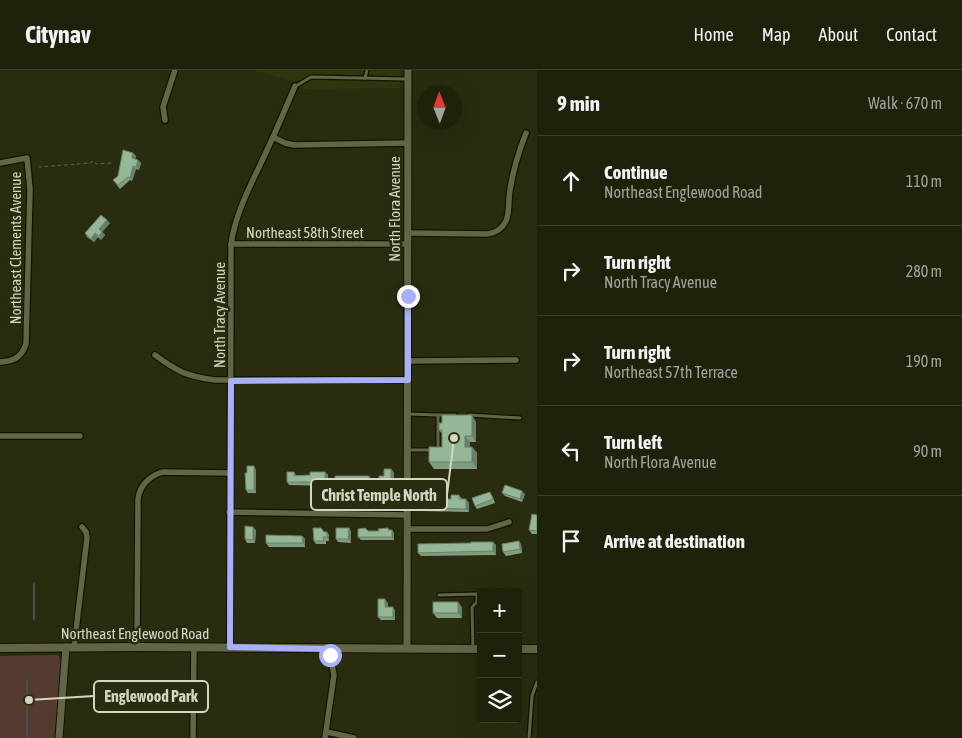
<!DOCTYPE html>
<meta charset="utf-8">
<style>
:root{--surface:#20210b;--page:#2d2e19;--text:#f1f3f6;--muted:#a2a39d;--line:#3d3e2c}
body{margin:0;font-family:"Asap Condensed",sans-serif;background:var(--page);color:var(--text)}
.controls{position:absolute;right:15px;bottom:15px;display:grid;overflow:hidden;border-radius:5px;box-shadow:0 5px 20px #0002}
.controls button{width:45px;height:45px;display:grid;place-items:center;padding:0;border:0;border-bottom:1px solid var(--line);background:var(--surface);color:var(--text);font:25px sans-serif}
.compass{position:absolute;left:417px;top:15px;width:45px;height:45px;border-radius:50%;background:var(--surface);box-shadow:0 5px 20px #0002;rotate:359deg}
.stop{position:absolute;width:15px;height:15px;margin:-11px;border:4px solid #a8b0fc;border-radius:50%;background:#fff}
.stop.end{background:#a8b0fc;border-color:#fff;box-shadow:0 1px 5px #0008}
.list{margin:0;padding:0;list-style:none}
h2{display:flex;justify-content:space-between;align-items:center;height:65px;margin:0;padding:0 20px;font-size:21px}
h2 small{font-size:16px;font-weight:400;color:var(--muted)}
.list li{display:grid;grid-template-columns:32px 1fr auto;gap:15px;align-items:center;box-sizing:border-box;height:90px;padding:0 20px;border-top:1px solid var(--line)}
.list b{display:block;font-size:19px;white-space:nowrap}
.list p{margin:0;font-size:16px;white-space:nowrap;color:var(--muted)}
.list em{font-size:16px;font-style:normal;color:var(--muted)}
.icon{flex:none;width:28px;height:28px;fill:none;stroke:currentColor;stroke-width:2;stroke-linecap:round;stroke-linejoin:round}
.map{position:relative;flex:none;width:537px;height:668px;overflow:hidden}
header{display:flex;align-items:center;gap:30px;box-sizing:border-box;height:70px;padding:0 25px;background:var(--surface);border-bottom:1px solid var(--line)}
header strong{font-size:24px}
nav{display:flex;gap:28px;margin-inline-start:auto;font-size:18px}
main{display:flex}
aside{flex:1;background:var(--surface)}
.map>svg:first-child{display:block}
.built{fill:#32340e}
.green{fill:#553b2f}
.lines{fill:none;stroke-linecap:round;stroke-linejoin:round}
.stream{stroke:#41554d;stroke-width:2}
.service-casing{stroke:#131400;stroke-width:5.5}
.minor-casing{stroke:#131400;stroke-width:8}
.tertiary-casing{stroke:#131400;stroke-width:9}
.secondary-casing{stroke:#131400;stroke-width:10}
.path{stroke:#5e6047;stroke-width:1;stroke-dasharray:4 2.5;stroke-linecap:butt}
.service{stroke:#626546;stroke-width:3}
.minor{stroke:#626546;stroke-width:5.5}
.tertiary{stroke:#626546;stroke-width:7}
.secondary{stroke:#626546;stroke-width:8}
.wall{fill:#809d82}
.shaded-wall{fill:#68806a}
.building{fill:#95b797;stroke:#68806a}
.route{stroke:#a8b0fc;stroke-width:6}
.labels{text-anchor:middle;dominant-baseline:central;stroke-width:5;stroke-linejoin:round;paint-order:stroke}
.street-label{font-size:15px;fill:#d4d6c5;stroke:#2a2c0f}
.leader{fill:none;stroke:#d4d6c5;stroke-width:2}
.callout-dot{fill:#d4d6c5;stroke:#2a2c0f;stroke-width:2}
.callout{fill:#2a2c0f;stroke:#d4d6c5;stroke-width:2}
.callout-label{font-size:16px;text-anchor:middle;font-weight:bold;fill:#d4d6c5}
</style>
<header>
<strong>Citynav</strong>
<nav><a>Home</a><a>Map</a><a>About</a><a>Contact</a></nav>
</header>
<main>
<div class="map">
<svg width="537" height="668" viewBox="0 0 537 668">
<rect width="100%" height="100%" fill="#2a2c0f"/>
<path class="built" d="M252,0H400V18L305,19L295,12Z"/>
<path class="green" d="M58,585L61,592L55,668H0V586Z"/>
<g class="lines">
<g class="stream">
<path d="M34,549V514"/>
<path d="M27,610V668"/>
</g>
<defs>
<g id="service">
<path d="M365,8L367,0"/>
<path d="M296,16L311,7L407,9"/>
<path d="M408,344L438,345V378L436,380H409"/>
<path d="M438,345H455"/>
<path d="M469,345L520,348"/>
<path d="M439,525L477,524V532"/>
<path d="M473,579L472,537L477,532L480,537L481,578"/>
<path d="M529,668L532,626L537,612"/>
</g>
<g id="minor">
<path d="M165,50L163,37L175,0"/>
<path d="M273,67L285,73L294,75L408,73"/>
<path d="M0,93L27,88L30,119L26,274C21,288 14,291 0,292"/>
<path d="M408,163L487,164C495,163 502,159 506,151C510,142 508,130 510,120C513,100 519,81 526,63"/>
<path d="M231,174H408"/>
<path d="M155,285C178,302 186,306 215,310H408"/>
<path d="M409,291L516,290"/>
<path d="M0,366H80"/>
<path d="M229,442L408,445"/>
<path d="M408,459H487L509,452"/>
<path d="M74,577L87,468L86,462L82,457"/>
<path d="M137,577L138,429C140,415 148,407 162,402L229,403"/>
<path d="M230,577L231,174C236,140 253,111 267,80C277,59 286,37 295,16"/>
<path d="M327,662L354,668"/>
<path d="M193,668L194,577"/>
<path d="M325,668L334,605L329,579"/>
</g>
<g id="tertiary">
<path d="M407,578L408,0"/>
<path d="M59,668L66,577"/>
</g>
<g id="secondary">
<path d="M0,578L137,577L481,579"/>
<path d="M518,579H537"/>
</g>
</defs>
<use href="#service" class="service-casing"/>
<use href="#minor" class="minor-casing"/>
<use href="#tertiary" class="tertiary-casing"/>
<use href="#secondary" class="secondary-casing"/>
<path class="path" d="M38,97L91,93L92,91L97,94L112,93"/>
<use href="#service" class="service"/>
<use href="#minor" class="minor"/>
<use href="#tertiary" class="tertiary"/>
<use href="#secondary" class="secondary"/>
</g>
<g class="wall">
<path d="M133,83L136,86L135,89L141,93L139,100L136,99L132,111L130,110L120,119L113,110L118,106Z"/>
<path d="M110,153L102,162L105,165L101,170L98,167L94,172L87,167L85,163Z"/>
<path d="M476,352V372H470V377H472L477,383V399H434L429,392L442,377V364L439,360Z"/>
<path d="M391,399L394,403V416H381L379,413L384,406Z"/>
<path d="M256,400V423H248L246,420Z"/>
<path d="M294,402L296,405H310L325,402L328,405V416L289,415L287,412Z"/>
<path d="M372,409V415L369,417L350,416L341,417L340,415H338L335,411Z"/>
<path d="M502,423L525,424L522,432L505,426Z"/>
<path d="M459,425L462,429L469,433V442L420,441L418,438L451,429Z"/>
<path d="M492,425L495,433L477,439L475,436Z"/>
<path d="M537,445V464H532L529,460Z"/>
<path d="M349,458L351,462V473L338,472L336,469Z"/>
<path d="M388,458L390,460H392L394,463V470H361L358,467L368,461H379Z"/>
<path d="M256,460L255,473H247L245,469Z"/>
<path d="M324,462H327L329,465V471H326V474H316L314,471Z"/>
<path d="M302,466L305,469V477H269L266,473Z"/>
<path d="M471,473L496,475V485L421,486L418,483Z"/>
<path d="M521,474L522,483L506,486L503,482Z"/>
<path d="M388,533V537L395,540V550H381L378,547Z"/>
<path d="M462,537V548H437L433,543Z"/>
</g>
<g class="shaded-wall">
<path d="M133,83L136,86L134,92L132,88Z"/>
<path d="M138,90L141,93L139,100L136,97Z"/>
<path d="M133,96L136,99L132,111L130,108Z"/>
<path d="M107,150L110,153L102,162L105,165L101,170L99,166V159Z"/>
<path d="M95,163L98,167L94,172L91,169Z"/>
<path d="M472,345L476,352V372L472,366Z"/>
<path d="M465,366L470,372V383L465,377Z"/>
<path d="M472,377L477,383V399L472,392Z"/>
<path d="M254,396L256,400V423L254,420Z"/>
<path d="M391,399L394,403V416L391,413Z"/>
<path d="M325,402L328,405V416L325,412Z"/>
<path d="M369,406L372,409V415L369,412Z"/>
<path d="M522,421L525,424L522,432L520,429Z"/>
<path d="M466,429L469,433V442L466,439Z"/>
<path d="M253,457L256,460L255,473L253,470Z"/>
<path d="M349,458L351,462V473L348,469Z"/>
<path d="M392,460L394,463V470L392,467Z"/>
<path d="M327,462L329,465V471L327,467Z"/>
<path d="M302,466L305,469V477L303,473Z"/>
<path d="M519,471L521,474L522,483L520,479Z"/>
<path d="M493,472L496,475V485L493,481Z"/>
<path d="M385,529L388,533V540L385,537Z"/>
<path d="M458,532L462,537V548L458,543Z"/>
<path d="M393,537L395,540V550L393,547Z"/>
</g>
<g class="building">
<path d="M123,80L133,83L132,88L138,90L136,97L133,96L130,108L128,107L118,115L113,110L118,106Z"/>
<path d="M101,145L107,150L99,159L102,162L99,166L95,163L91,169L85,163Z"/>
<path d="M442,345H472V366H465V377H472V392H429V377H442V360H439V353H442Z"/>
<path d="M247,396H254V420H246L245,403H247Z"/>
<path d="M384,399H391V413H379V406H384Z"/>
<path d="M287,402H294V406L310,405V402H325V412H287Z"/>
<path d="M335,406H369V412L367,413L348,412L339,414V411H335Z"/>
<path d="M505,415L522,421L520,429L502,423Z"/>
<path d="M490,422L493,429L475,436L472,428Z"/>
<path d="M451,425H459V429H466V439L418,438V428L451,429Z"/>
<path d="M532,444L537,445V461L529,460Z"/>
<path d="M245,456L253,457V470L245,469Z"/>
<path d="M313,458H321L324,462H327V467H323L324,471H314Z"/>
<path d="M336,458H349L348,469H336Z"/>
<path d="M365,458L368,461H379L378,459L388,458V460H392V467H358V459Z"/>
<path d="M266,465L302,466L303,473H266Z"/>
<path d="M519,471L520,479L503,482L502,474Z"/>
<path d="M471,472H493V481L418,483V474L471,473Z"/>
<path d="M378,529H385V537H393V547H378Z"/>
<rect x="433" y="532" width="25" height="11"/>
</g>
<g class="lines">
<path class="route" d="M330,585L329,579L230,577L231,311L408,310V226"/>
</g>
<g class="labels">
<g class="street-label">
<text transform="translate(394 139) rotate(-90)">North Flora Avenue</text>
<text x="305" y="162">Northeast 58th Street</text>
<text transform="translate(15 178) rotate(-90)">Northeast Clements Avenue</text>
<text transform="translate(219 245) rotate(-90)">North Tracy Avenue</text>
<text x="135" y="563">Northeast Englewood Road</text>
</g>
</g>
<path class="leader" d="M454 368L447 425M29 630L94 626"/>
<g class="callout-dot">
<circle cx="454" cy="368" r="5"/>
<circle cx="29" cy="630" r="5"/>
</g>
<g class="callout">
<rect x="311" y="409" width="136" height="31" rx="5"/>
<rect x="94" y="611" width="114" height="31" rx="5"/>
</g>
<g class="callout-label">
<text x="379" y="431">Christ Temple North</text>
<text x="151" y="632">Englewood Park</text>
</g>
</svg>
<div class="controls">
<button>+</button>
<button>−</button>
<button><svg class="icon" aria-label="layers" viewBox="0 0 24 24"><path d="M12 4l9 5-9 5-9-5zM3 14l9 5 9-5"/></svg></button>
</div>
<svg class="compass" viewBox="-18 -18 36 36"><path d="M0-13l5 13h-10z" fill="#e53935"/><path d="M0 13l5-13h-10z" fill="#a2a39d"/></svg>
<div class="stop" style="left:330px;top:585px"></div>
<div class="stop end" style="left:408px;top:226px"></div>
</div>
<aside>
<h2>9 min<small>Walk · 670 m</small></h2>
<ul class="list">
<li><svg class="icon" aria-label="ahead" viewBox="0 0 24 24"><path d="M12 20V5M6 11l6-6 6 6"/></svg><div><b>Continue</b><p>Northeast Englewood Road</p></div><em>110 m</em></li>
<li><svg class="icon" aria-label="right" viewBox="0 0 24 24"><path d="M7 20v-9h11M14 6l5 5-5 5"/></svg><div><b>Turn right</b><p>North Tracy Avenue</p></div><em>280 m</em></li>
<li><svg class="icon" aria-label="right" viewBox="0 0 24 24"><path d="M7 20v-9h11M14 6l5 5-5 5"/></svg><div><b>Turn right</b><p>Northeast 57th Terrace</p></div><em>190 m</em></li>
<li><svg class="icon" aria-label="left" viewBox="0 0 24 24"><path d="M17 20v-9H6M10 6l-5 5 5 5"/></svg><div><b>Turn left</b><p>North Flora Avenue</p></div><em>90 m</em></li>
<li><svg class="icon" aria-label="arrive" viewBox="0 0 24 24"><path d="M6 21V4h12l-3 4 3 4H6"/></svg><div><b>Arrive at destination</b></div></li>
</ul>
</aside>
</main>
